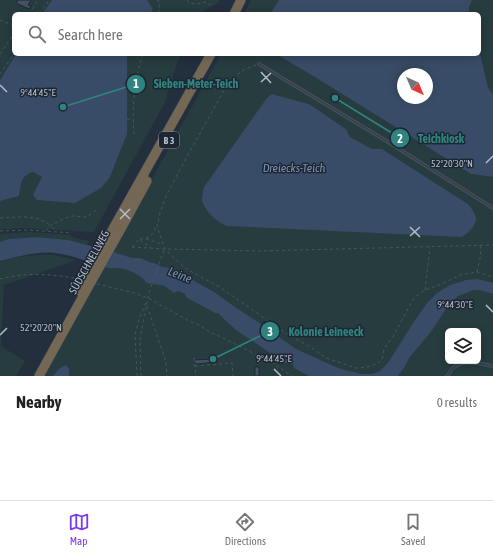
<!DOCTYPE html>
<meta charset="utf-8">
<style>
:root{--surface:#fff;--page:#f2f2f2;--text:#202124;--muted:#757577;--line:#e0e0e0;--accent:#7c3aed}
body{margin:0;font-family:"Asap Condensed",sans-serif;background:var(--page);color:var(--text)}
.controls{position:absolute;right:12px;bottom:12px;display:grid;overflow:hidden;border-radius:6px;box-shadow:0 2px 10px #0003}
.controls button{width:36px;height:36px;display:grid;place-items:center;padding:0;border:0;border-bottom:1px solid var(--line);background:var(--surface);color:var(--text);font:20px sans-serif}
.compass{position:absolute;left:397px;top:68px;width:36px;height:36px;border-radius:50%;background:var(--surface);box-shadow:0 2px 10px #0003;rotate:136deg}
.list{margin:0;padding:0;list-style:none}
h2{display:flex;justify-content:space-between;align-items:center;height:52px;margin:0;padding:0 16px;font-size:17px}
h2 small{font-size:13px;font-weight:400;color:var(--muted)}
.icon{flex:none;width:22px;height:22px;fill:none;stroke:currentColor;stroke-width:2;stroke-linecap:round;stroke-linejoin:round}
.map{position:relative;flex:none;width:493px;height:376px;overflow:hidden}
.search{position:absolute;background:var(--surface);box-shadow:0 2px 10px #0003;left:12px;right:12px;top:12px;height:44px;display:flex;align-items:center;gap:10px;box-sizing:border-box;padding:0 14px;border-radius:6px;color:var(--muted);font-size:15px}
.sheet{height:124px;background:var(--surface)}
nav{display:flex;justify-content:space-around;align-items:center;box-sizing:border-box;height:56px;border-top:1px solid var(--line);background:var(--surface);font-size:11px;color:var(--muted)}
nav a{display:grid;justify-items:center;gap:2px}
nav .on{color:var(--accent)}
.map>svg:first-child{display:block}
.green{fill:#263c3f;fill-rule:evenodd}
.water{fill:#394c67;fill-rule:evenodd}
.building{fill:#455162;stroke:#1f2835}
.lines{fill:none;stroke-linecap:round;stroke-linejoin:round}
.lane-casing{stroke:#565f6c;stroke-width:3.5}
.highway-casing{stroke:#434c59;stroke-width:10}
.path{stroke:#44595c;stroke-width:1;stroke-dasharray:3 3;stroke-linecap:butt}
.lane{stroke:#38414e;stroke-width:2.5}
.highway{stroke:#746855;stroke-width:9}
.highway-bridge-casing{stroke:#434c59;stroke-width:10;stroke-linecap:butt}
.highway-bridge{stroke:#746855;stroke-width:9}
.ticks{fill:none;stroke:#b4bcc9;stroke-width:1.5}
.labels{text-anchor:middle;dominant-baseline:central;stroke-width:3;stroke-linejoin:round;paint-order:stroke}
.shield{fill:#1d2633;stroke:#878f9c;stroke-width:1}
.shield-label{font-size:10px;font-weight:bold;fill:#b4bcc9}
.street-label{font-size:11px;fill:#b4bcc9;stroke:#1d2633}
.water-label{font-size:12px;font-style:italic;fill:#7c92b1;stroke:#1d2633}
.ticks-label{font-size:10px;text-anchor:middle;fill:#b4bcc9;stroke:#1d2633;stroke-width:3;stroke-linejoin:round;paint-order:stroke}
.leader{fill:none;stroke:#308480;stroke-width:1.5}
.callout-dot{fill:#308480;stroke:#1d2633;stroke-width:1.5}
.mark-label{font-size:12px;text-anchor:middle;font-weight:bold;fill:#fff}
.callout-label{font-size:12px;text-anchor:middle;font-weight:bold;fill:#308480;stroke:#1d2633;stroke-width:3;stroke-linejoin:round;paint-order:stroke}
</style>
<div class="map">
<svg width="493" height="376" viewBox="0 0 493 376">
<rect width="100%" height="100%" fill="#242f3e"/>
<g class="green">
<path d="M0,0H52L42,14H14V54H16L0,80Z"/>
<path d="M147,0H220L218,3L197,14H150L153,9Z"/>
<path d="M251,0H279L270,14H244Z"/>
<path d="M472,0H493V95L488,87L479,49V14H470L469,8Z"/>
<path d="M127,54H180L165,102L94,232L19,228L0,230V201L19,196C22,184 19,177 33,172L42,177L38,185L110,177L127,134Z"/>
<path d="M221,54H276L318,79L471,174L493,177V376H43ZM272,94L309,104L346,129L350,137L372,149H382L468,204C477,218 476,228 461,237ZM448,331H478V361H448Z"/>
<path d="M29,232L70,235L75,238L89,241L87,245C58,237 29,234 0,242V234Z"/>
<path d="M37,255H53L77,260L4,285L1,346L25,361L16,376H0V262L19,257Z"/>
</g>
<g class="water">
<path d="M52,0H147L153,9L150,14H42Z"/>
<path d="M279,0H472L469,8L470,14H270Z"/>
<path d="M479,49L488,87L493,95V177L471,174L318,79L276,54H479ZM403,74H427V98H403Z"/>
<path d="M16,54H127V134L110,177L101,188L75,203L37,200L33,195L42,177L33,172C19,177 22,184 19,196L0,201V80Z"/>
<path d="M272,94L309,104L346,129L350,137L372,149H382L468,204C471,208 476,214 476,219C475,227 468,233 462,237L227,226C217,222 205,212 202,200C202,196 203,191 204,187L267,98Z"/>
<path d="M37,237L68,240L107,250L132,258H140L149,262L154,263L162,267L171,268L214,292L235,307L264,326L279,337L296,349L338,368L361,374H372L380,371L388,363L415,320L428,302L437,293L450,285L466,280L477,279L493,283V294L480,290H474L458,296L448,306L430,333L409,358L405,366L398,376H309L294,368L293,364L285,363L236,330L227,322L218,313H215L208,309L187,298L184,293L178,291L174,293L165,286L147,283C141,275 130,270 120,268C115,268 110,269 105,267C89,262 72,255 55,253C38,251 16,257 0,261V242L9,239Z"/>
<path d="M66,365L69,369V376H53L60,368Z"/>
</g>
<g class="building">
<path d="M18,0H31L28,5L31,6L29,9L16,3Z"/>
<path d="M332,93L340,98L338,102L330,97Z"/>
<path d="M213,358H216L217,362L196,364L195,363L194,360L213,359Z"/>
<rect x="255" y="367" width="4" height="9"/>
</g>
<g class="lines">
<defs>
<g id="lane">
<path d="M259,64L388,142L493,208"/>
<path d="M447,376C449,374 451,370 453,368C464,358 481,364 493,366"/>
</g>
<g id="highway">
<path d="M234,14L241,0"/>
<path d="M114,227L211,54"/>
<path d="M122,227L147,181"/>
<path d="M39,376L86,291"/>
</g>
</defs>
<use href="#lane" class="lane-casing"/>
<use href="#highway" class="highway-casing"/>
<g class="path">
<path d="M157,0L160,2L159,6V14"/>
<path d="M187,0L189,3L197,4L205,2L211,5"/>
<path d="M29,14L38,0"/>
<path d="M40,14L49,0"/>
<path d="M0,20L14,26"/>
<path d="M0,54L14,33"/>
<path d="M256,65C244,69 236,74 228,83L185,160L166,196L160,213L157,226L165,249L185,268L221,288L284,332L312,348L326,358L356,368C366,368 374,366 382,360L384,349L394,335L410,305L415,297L419,294L425,290L442,284L460,275L477,272L493,277"/>
<path d="M0,74L14,54"/>
<path d="M127,119H132"/>
<path d="M134,134C132,110 134,77 143,54"/>
<path d="M0,218C22,217 40,213 56,231"/>
<path d="M0,231L29,230L72,233"/>
<path d="M46,231L51,225L66,218L72,216L87,217L98,209"/>
<path d="M140,239C149,239 153,235 156,227"/>
<path d="M146,239L162,244"/>
<path d="M132,247L165,249L261,251L493,245"/>
<path d="M132,247L139,239L151,248"/>
<path d="M477,272C479,263 482,254 480,245"/>
<path d="M0,279C26,272 52,274 79,279"/>
<path d="M97,284L131,292L148,298L189,321L197,324L210,332L219,336L255,354L268,360L292,376"/>
<path d="M425,290L430,247"/>
<path d="M147,306L166,362L167,376"/>
<path d="M194,358L196,376"/>
<path d="M195,366L232,363L233,376"/>
<path d="M137,376L135,335L139,319L147,300"/>
<path d="M141,376L140,340L142,327L149,293L160,261L164,250"/>
</g>
<use href="#lane" class="lane"/>
<use href="#highway" class="highway"/>
<defs>
<g id="highway-bridge">
<path d="M79,291L114,227"/>
<path d="M86,291L122,227"/>
</g>
</defs>
<use href="#highway-bridge" class="highway-bridge-casing"/>
<use href="#highway-bridge" class="highway-bridge"/>
</g>
<path class="ticks" d="M261,72L271,83M261,82L271,73M0,85L7,92M486,163L493,156M120,209L130,219M120,219L130,209M410,227L420,237M410,236L420,227M486,305L493,312M0,335L7,328M274,369L281,376"/>
<g class="labels">
<rect class="shield" x="159" y="132" width="20" height="16" rx="3"/>
<g class="shield-label">
<text x="169" y="140">B 3</text>
</g>
<g class="street-label">
<text transform="translate(89 262) rotate(-61)">SÜDSCHNELLWEG</text>
</g>
<g class="water-label">
<text x="294" y="168">Dreiecks-Teich</text>
<text transform="translate(180 275) rotate(22)">Leine</text>
</g>
</g>
<g class="ticks-label">
<text x="38" y="96">9°44'45"E</text>
<text x="452" y="167">52°20'30"N</text>
<text x="455" y="308">9°44'30"E</text>
<text x="41" y="331">52°20'20"N</text>
<text x="274" y="362">9°44'45"E</text>
</g>
<path class="leader" d="M63 107L136 84M335 98L400 138M213 359L270 331"/>
<g class="callout-dot">
<circle cx="63" cy="107" r="4"/>
<circle cx="335" cy="98" r="4"/>
<circle cx="213" cy="359" r="4"/>
<circle cx="136" cy="84" r="10"/>
<circle cx="400" cy="138" r="10"/>
<circle cx="270" cy="331" r="10"/>
</g>
<g class="mark-label">
<text x="136" y="88">1</text>
<text x="400" y="143">2</text>
<text x="270" y="336">3</text>
</g>
<g class="callout-label">
<text x="196" y="88">Sieben-Meter-Teich</text>
<text x="441" y="143">Teichkiosk</text>
<text x="326" y="336">Kolonie Leineeck</text>
</g>
</svg>
<div class="controls">
<button><svg class="icon" aria-label="layers" viewBox="0 0 24 24"><path d="M12 4l9 5-9 5-9-5zM3 14l9 5 9-5"/></svg></button>
</div>
<svg class="compass" viewBox="-18 -18 36 36"><path d="M0-13l5 13h-10z" fill="#e53935"/><path d="M0 13l5-13h-10z" fill="#757577"/></svg>
<div class="search"><svg class="icon" aria-label="search" viewBox="0 0 24 24"><circle cx="10" cy="10" r="6"/><path d="M15 15l6 6"/></svg>Search here</div>
</div>
<section class="sheet">
<h2>Nearby<small>0 results</small></h2>
<ul class="list">
</ul>
</section>
<nav>
<a class="on"><svg class="icon" aria-label="map" viewBox="0 0 24 24"><path d="M3 6l6-2 6 2 6-2v14l-6 2-6-2-6 2zM9 4v14M15 6v14"/></svg>Map</a>
<a><svg class="icon" aria-label="directions" viewBox="0 0 24 24"><path d="M12 3l9 9-9 9-9-9zM9 14v-3h6M13 9l2 2-2 2"/></svg>Directions</a>
<a><svg class="icon" aria-label="saved" viewBox="0 0 24 24"><path d="M7 4h10v16l-5-4-5 4z"/></svg>Saved</a>
</nav>
